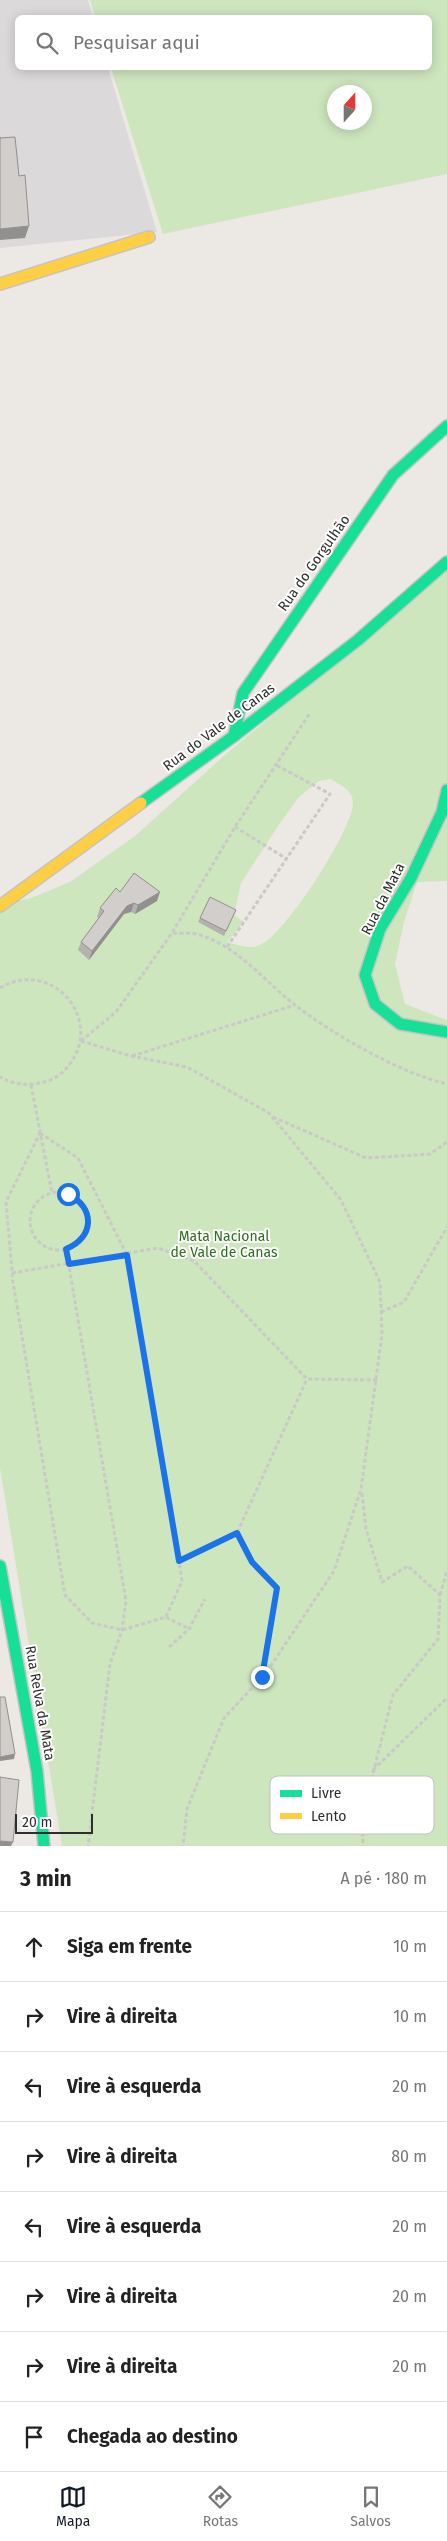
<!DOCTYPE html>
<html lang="pt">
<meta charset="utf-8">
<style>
:root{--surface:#fff;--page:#f2f2f2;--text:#222;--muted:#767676;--line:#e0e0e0;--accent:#111827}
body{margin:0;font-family:"Fira Sans",sans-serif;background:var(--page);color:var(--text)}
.compass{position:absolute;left:327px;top:85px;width:45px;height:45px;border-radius:50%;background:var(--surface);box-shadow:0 2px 12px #0003;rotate:21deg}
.scale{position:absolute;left:15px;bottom:12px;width:78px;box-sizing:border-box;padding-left:5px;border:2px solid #2e2e2e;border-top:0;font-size:14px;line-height:18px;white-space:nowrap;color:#2e2e2e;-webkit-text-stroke:4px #fff;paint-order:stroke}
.stop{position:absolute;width:15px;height:15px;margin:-11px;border:4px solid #1a73e8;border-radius:50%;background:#fff}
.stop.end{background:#1a73e8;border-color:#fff;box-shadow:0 1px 5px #0008}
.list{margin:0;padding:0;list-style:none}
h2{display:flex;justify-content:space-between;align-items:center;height:65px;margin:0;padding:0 20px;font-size:21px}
h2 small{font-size:16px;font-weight:400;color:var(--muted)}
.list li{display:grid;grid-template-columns:32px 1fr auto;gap:15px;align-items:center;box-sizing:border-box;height:70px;padding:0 20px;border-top:1px solid var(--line)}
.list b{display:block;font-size:19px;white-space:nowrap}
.list em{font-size:16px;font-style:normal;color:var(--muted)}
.icon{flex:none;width:28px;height:28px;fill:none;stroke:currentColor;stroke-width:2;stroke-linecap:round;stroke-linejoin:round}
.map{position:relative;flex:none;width:447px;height:1846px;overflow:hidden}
.search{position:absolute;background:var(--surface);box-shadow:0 2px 12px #0003;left:15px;right:15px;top:15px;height:55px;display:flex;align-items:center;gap:12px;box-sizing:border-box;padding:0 18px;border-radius:8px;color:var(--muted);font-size:19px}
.sheet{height:625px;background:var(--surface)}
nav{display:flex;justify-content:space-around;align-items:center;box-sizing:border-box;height:70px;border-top:1px solid var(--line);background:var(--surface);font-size:14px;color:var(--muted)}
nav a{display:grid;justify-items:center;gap:2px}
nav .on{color:var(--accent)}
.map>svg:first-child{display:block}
.industrial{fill:#dcd9db}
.green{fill:#cee6be;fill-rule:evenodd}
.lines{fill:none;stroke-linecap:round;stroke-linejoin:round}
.fast-casing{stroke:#c5c4c5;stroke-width:14}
.slow-casing{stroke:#c5c4c5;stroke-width:14}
.path{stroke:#c9c9c8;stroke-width:3;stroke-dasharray:4 2.5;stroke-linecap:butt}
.fast{stroke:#16e098;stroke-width:11}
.slow{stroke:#ffcf43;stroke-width:11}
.wall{fill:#b4b1af}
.shaded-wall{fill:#92908e}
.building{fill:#d1cecb;stroke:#92908e}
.route{stroke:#1a73e8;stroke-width:6}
.labels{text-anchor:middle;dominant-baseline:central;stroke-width:4;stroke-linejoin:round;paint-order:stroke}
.street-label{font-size:14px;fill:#2e2e2e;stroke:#fff}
.park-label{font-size:14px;fill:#2c6e1b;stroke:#fff}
.key{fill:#fff;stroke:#c0c0c0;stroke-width:1}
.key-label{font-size:14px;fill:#2e2e2e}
</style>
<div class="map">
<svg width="447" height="1846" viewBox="0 0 447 1846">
<rect width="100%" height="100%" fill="#ece8e4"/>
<path class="industrial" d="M0,0H88L93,17L18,18V68H108L157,232L0,248Z"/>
<g class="green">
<path d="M90,0H447V174L163,234L111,68H430V18L95,17ZM334,92H364V122H334Z"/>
<path d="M447,570V881L417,882L404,922L395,964L405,1004L447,1020V1846H62L0,1468V905L31,898L70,882L135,836L226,754ZM331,779C340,785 353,790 353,803C353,829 284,936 260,945C249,950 238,945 227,942L244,922L234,915L241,883L280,823L299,797L319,781Z"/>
</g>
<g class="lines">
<defs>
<g id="fast">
<path d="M234,736L243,693L393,475L447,426"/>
<path d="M447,790L442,812L411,878L380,929L365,975L375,1004L400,1024L447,1032"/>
<path d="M141,803L234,736L358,640L447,562"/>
<path d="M0,1566L37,1771L44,1846"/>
</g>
<g id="slow">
<path d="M0,284L149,237"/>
<path d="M0,906L141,803"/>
</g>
</defs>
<use href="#fast" class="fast-casing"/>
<use href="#slow" class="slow-casing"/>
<g class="path">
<path d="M235,827L287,859"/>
<path d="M173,933C180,934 189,932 196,934C236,944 263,980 295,1005C334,1035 400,1073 447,1084"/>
<path d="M227,947L330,794L276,765"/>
<path d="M0,988C51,957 105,1019 69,1065C63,1073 54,1080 44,1082C28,1086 14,1085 0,1077"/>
<path d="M81,1041L131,1056L187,1067L269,1113L341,1200L380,1282L382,1335L361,1489L334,1571L266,1673L224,1718L187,1809L183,1846"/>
<path d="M81,1041L116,1012L172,933L235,827L310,713"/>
<path d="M132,1056L295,1005"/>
<path d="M31,1085L52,1193"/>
<path d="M273,1117L366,1158L430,1154L447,1142"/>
<path d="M40,1133L78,1158L127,1255L179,1561L182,1581L166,1617L122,1630L92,1623L65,1595L13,1282L6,1202Z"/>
<circle cx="59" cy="1221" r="29"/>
<path d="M66,1249L126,1601L122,1630L110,1664L88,1846"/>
<path d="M12,1273L158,1248L194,1261L307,1379L377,1380"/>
<path d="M381,1312L404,1302L447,1227"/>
<path d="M362,1493L366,1529L382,1582L408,1566L440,1595L438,1639L393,1695L362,1816L363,1846"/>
<path d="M237,1533L252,1562L277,1588L262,1677"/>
<path d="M179,1561L237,1533L307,1379"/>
<path d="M440,1595L447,1571"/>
<path d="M166,1617L189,1629"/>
<path d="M169,1647L189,1629L205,1599"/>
<path d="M373,1770L447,1698"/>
</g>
<use href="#fast" class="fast"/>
<use href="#slow" class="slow"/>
</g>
<g class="wall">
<path d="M120,892L157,901L135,914L131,912L124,914L89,960L78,950L81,942L99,918L97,917L100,908Z"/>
<path d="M236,910L224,936L198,922L200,918Z"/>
</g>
<g class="shaded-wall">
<path d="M29,226L25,238L0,240V229Z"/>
<path d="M160,892L157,901L135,914L138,905Z"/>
<path d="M134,903L131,912L124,914L89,960L92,951L127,906Z"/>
<path d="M15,1754L14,1759L0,1761V1757Z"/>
<path d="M0,1841L13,1842L11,1846H0Z"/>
</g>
<g class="building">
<path d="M0,137V138L15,137L19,176L25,175L29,226L0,229Z"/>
<path d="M134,873L160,892L138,905L134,903L127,906L92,951L81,942L104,911L100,908L116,888L120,892Z"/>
<path d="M210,897L236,910L226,931L200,918Z"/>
<path d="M0,1697H5L15,1754L0,1757Z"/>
<path d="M0,1777L19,1780L13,1842L0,1841Z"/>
</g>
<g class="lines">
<path class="route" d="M68,1194C96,1208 94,1238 66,1249L69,1264L127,1255L179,1561L237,1533L252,1562L277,1588L262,1677"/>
</g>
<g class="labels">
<g class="street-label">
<text transform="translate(314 563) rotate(-55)">Rua do Gorgulhão</text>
<text transform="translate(219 727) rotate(-37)">Rua do Vale de Canas</text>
<text transform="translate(383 899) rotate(-63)">Rua da Mata</text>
<text transform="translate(40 1703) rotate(80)">Rua Relva da Mata</text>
</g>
<g class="park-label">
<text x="224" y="1236">Mata Nacional<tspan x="224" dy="16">de Vale de Canas</tspan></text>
</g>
</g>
<rect x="270" y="1776" width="164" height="58" rx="8" class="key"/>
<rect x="280" y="1790" width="22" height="7" fill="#16e098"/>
<rect x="280" y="1813" width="22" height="6" fill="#ffcf43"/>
<g class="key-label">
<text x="311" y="1798">Livre</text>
<text x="311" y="1821">Lento</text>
</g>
</svg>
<svg class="compass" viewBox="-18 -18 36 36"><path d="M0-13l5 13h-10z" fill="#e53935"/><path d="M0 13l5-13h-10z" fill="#767676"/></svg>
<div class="scale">20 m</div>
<div class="stop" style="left:68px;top:1194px"></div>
<div class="stop end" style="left:262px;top:1677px"></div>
<div class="search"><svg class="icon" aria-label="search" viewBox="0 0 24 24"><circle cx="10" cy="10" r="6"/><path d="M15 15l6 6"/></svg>Pesquisar aqui</div>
</div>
<section class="sheet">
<h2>3 min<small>A pé · 180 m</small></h2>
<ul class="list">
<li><svg class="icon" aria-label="ahead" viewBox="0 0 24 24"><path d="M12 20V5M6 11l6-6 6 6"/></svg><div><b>Siga em frente</b></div><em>10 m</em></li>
<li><svg class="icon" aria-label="right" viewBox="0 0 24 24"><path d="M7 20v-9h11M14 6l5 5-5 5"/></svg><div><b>Vire à direita</b></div><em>10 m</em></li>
<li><svg class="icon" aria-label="left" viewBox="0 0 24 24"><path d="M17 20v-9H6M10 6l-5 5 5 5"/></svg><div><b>Vire à esquerda</b></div><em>20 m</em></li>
<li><svg class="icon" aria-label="right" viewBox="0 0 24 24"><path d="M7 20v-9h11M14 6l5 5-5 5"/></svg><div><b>Vire à direita</b></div><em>80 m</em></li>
<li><svg class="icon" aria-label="left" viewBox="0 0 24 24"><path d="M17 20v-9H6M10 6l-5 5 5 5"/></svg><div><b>Vire à esquerda</b></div><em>20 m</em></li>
<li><svg class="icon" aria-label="right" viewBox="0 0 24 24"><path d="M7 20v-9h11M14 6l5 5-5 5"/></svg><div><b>Vire à direita</b></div><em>20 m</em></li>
<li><svg class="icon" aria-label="right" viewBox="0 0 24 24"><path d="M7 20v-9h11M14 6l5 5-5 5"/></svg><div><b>Vire à direita</b></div><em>20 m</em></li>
<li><svg class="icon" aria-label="arrive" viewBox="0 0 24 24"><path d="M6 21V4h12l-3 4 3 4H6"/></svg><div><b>Chegada ao destino</b></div></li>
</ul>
</section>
<nav>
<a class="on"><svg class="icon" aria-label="map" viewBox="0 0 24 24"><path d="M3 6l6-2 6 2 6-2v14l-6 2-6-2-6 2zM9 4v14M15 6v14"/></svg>Mapa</a>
<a><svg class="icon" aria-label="directions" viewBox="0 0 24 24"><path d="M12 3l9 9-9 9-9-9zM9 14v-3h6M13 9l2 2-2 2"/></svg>Rotas</a>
<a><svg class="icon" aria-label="saved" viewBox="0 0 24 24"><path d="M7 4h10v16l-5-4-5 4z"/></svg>Salvos</a>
</nav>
